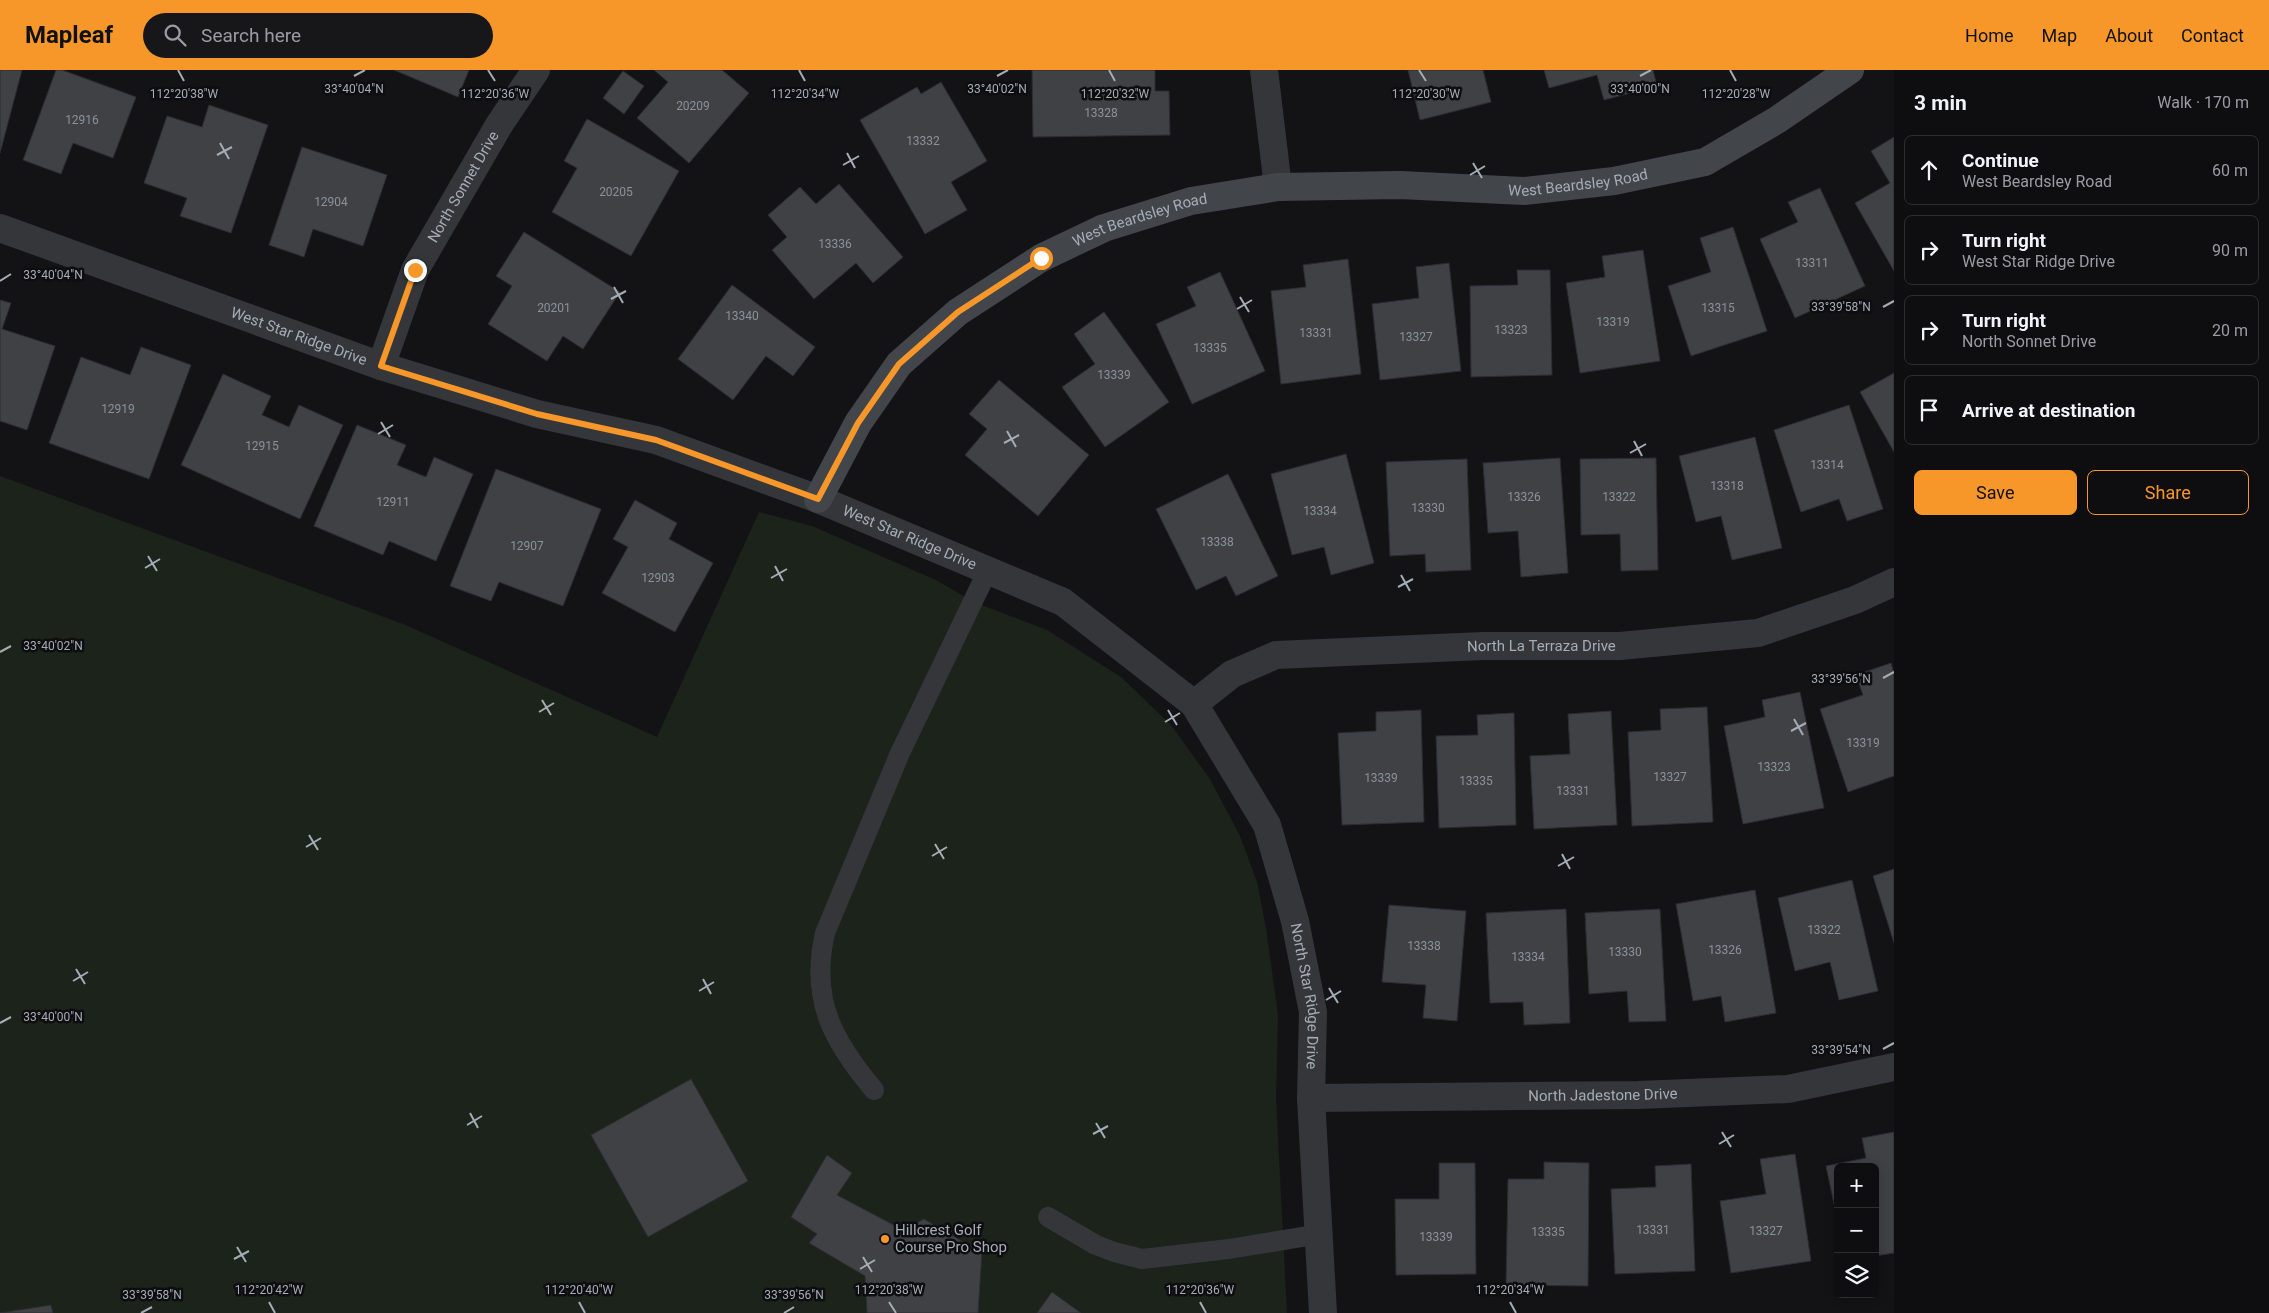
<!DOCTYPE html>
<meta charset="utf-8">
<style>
:root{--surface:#0e0e10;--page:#171719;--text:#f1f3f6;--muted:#9b9c9f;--line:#2e2e30;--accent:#f79729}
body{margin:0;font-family:Roboto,sans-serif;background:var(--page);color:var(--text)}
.controls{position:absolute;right:15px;bottom:15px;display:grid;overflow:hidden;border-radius:8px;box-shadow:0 2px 12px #0003}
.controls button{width:45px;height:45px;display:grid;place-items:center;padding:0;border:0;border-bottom:1px solid var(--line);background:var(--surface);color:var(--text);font:25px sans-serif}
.stop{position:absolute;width:15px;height:15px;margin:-11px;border:4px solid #f79729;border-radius:50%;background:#fff}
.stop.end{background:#f79729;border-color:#fff;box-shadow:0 1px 5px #0008}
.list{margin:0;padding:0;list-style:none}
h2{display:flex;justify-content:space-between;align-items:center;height:65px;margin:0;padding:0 20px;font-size:21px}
h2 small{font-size:16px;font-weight:400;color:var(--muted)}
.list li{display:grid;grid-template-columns:32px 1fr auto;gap:15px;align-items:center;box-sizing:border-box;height:70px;margin:0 10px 10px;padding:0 10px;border:1px solid var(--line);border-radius:8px}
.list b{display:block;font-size:19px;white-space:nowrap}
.list p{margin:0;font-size:16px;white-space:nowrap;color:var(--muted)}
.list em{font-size:16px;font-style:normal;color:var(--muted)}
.actions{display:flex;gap:10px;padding:15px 20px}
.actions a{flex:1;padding:11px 0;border:1px solid var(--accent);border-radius:8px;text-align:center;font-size:18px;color:var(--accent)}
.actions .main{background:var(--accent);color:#111}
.icon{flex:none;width:28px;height:28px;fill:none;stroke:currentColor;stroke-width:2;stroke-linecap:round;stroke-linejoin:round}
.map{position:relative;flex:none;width:1894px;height:1243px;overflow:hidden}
header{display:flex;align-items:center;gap:30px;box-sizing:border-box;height:70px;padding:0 25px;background:var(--accent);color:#111}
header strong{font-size:24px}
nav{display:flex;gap:28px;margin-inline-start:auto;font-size:18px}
.search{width:350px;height:45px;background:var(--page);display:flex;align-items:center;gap:12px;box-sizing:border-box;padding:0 18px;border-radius:28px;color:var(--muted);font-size:19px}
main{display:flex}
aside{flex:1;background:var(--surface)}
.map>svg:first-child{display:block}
.green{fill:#1b231b}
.building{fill:#3f4145;stroke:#2d2d31}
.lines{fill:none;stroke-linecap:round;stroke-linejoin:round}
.lane{stroke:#34363a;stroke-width:20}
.street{stroke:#34363a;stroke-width:28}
.secondary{stroke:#42454a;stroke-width:28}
.route{stroke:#f79729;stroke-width:6}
.ticks{fill:none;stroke:#a4acb6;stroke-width:2}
.poi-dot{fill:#f79729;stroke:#0e0e10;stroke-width:2}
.labels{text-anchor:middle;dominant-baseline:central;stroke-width:5;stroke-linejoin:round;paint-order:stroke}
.number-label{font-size:12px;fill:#8b919a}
.street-label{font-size:15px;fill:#a4acb6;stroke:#0e0e10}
.poi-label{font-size:15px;fill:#a4acb6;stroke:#0e0e10;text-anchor:start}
.ticks-label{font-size:12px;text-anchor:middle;fill:#a4acb6;stroke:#0e0e10;stroke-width:5;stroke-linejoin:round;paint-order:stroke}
</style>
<header>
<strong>Mapleaf</strong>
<div class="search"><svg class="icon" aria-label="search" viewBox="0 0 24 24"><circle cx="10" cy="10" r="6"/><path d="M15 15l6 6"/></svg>Search here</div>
<nav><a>Home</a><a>Map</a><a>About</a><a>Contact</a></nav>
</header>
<main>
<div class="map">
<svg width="1894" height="1243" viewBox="0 0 1894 1243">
<rect width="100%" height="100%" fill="#131315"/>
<path class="green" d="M0,406L403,554L657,667L759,442L812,456L936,510L974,532L1047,560L1121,607L1171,655L1210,709L1240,766L1257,812L1266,858L1278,945L1276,1029L1287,1243H0Z"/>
<g class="building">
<path d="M0,0H22L0,83Z"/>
<path d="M56,0H62L136,27L113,88L73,73L61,104L23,90Z"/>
<path d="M394,0H469L458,27Z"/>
<path d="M654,0H722L749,23L689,93L637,48L668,12Z"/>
<path d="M1032,0H1155V21H1169L1170,65L1033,67Z"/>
<path d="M1408,0H1483L1491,32L1420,50Z"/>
<path d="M1544,0H1653L1657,16L1604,30L1597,5L1549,18Z"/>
<path d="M623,1L644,16L624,44L603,28Z"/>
<path d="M941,12L987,91L951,112L967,140L925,164L860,50L917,17L921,24Z"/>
<path d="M209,35L268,55L231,163L180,146L187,128L144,113L167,46L202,57Z"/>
<path d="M587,49L679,101L631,186L552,142L577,98L564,91Z"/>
<path d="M1894,67V201L1855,133L1890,113L1871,81Z"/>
<path d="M302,77L387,105L363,176L313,159L304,187L269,175Z"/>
<path d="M839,114L903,187L873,213L856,193L814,229L772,180L787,167L768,145L800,117L816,134Z"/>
<path d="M1820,118L1865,216L1795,248L1760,169L1798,152L1788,132Z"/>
<path d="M1733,157L1767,261L1691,286L1668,216L1711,202L1700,168Z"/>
<path d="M524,162L620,222L583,279L563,266L547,291L488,254L512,216L496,206Z"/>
<path d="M1643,180L1660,291L1580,303L1566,213L1605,207L1602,186Z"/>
<path d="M1348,189L1361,304L1281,314L1271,221L1306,217L1303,195Z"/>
<path d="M1449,193L1461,301L1380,310L1372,234L1419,228L1416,197Z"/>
<path d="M1517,200H1550L1552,305L1471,307L1470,216L1518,215Z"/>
<path d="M1220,202L1265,301L1192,334L1156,254L1196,236L1187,217Z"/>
<path d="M732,215L815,277L793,306L766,286L733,330L678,289Z"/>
<path d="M0,230L11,233L2,259L55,276L27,360L0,351Z"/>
<path d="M1104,242L1169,332L1105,377L1062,317L1095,294L1074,264Z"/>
<path d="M141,277L191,295L149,409L49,373L81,287L130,305Z"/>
<path d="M1894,303V382L1860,322Z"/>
<path d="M223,304L271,326L262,345L289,357L299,335L343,355L300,449L181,395Z"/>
<path d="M999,310L1089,385L1038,446L965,385L987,359L969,344Z"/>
<path d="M1849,335L1883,439L1847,451L1839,429L1801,442L1774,360Z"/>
<path d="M357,355L406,375L397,395L426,407L434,387L473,404L436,491L389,471L383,485L314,456Z"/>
<path d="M1755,367L1782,478L1732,490L1721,446L1696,452L1679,386Z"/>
<path d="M1346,384L1374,493L1331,505L1324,477L1292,485L1271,404Z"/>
<path d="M1560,388L1568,503L1521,507L1518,461L1488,463L1483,393Z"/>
<path d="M1656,388L1658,500L1621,501L1620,464L1581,465L1580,389Z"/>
<path d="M1467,389L1471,500L1426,502L1425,484L1390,486L1386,392Z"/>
<path d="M496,399L601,439L563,536L499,512L491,531L450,516Z"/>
<path d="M1228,404L1278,506L1236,526L1226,506L1196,520L1156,439Z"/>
<path d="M635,430L677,453L669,469L713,493L675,562L602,523L628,477L613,469Z"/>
<path d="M1891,593L1894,603V706L1848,722L1820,639L1863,625L1856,605Z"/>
<path d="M1800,622L1824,738L1743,754L1724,656L1765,647L1762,630Z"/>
<path d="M1707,637L1713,752L1632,756L1628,662L1661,660L1660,639Z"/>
<path d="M1421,640L1424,752L1342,755L1338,663L1376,661V642Z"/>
<path d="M1611,641L1617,755L1534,759L1530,686L1570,684L1568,644Z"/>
<path d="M1514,643L1516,755L1439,758L1436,666L1478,665L1477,645Z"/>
<path d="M1894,799V873L1873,806Z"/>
<path d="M1852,810L1878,921L1839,930L1830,892L1795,901L1778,828Z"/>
<path d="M1755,820L1776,943L1725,952L1721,926L1693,931L1676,834Z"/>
<path d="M1389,835L1466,841L1457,951L1423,948L1426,915L1382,912Z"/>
<path d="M1566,839L1570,953L1524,955L1523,932L1490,933L1486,843Z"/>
<path d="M1660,839L1666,951L1629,952L1627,921L1589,924L1585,843Z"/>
<path d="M691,1009L748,1111L648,1167L591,1065Z"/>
<path d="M1894,1062V1183L1875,1186V1097H1838V1153L1826,1096L1866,1088L1862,1068Z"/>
<path d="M1795,1084L1811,1191L1731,1203L1720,1131L1766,1124L1760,1089Z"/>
<path d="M827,1085L852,1103L837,1125L903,1160L924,1149L982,1183L978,1243H867L865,1206L809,1173L817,1164L791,1147Z"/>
<path d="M1544,1092L1589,1093L1588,1216L1506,1215L1508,1109H1544Z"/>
<path d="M1439,1093H1475L1476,1204L1396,1205L1395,1129H1439Z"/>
<path d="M1691,1094L1695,1201L1615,1204L1611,1119L1656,1117L1655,1096Z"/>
<path d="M1052,1222L1081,1243H1037Z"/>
<path d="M51,1235L53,1243H0Z"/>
</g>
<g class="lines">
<g class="lane">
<path d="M874,1020C832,970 810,929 825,863L900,683L988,500"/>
<path d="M1048,1147L1096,1175L1114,1182L1142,1189L1229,1179L1320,1164"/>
</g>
<g class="street">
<path d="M1264,0L1278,117"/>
<path id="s1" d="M0,158L381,296L537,344L656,370L818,429L1063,532L1194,634L1267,755L1295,851L1313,942L1311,1028L1323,1243"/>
<path id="s2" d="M381,296L415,200L499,55L536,0"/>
<path id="s3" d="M1194,634L1232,604L1276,585L1483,576H1620L1758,563L1855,530L1894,512"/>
<path id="s4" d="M1311,1028L1638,1025L1788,1019L1894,997"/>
</g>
<path class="secondary" id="s5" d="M818,429L858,353L899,294L958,242L1041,188L1104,158L1191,131L1278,117L1400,115L1524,121L1614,111L1705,92L1777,50L1850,0"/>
</g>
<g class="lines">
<path class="route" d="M415,200L381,296L537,344L656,370L818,429L858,353L899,294L958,242L1041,188"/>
</g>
<path class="ticks" d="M178,0L184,11M488,0L495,11M799,0L805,11M1109,0L1115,11M1419,0L1426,11M1730,0L1736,11M354,6L365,0M997,6L1008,0M1640,6L1651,0M220,73L229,89M847,83L855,98M217,85L232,77M1473,93L1482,108M843,95L859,86M1470,105L1485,96M0,211L11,204M614,217L623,233M1240,227L1249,242M611,229L626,221M1883,237L1894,231M1237,239L1252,230M381,352L390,367M1007,361L1016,377M378,364L393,355M1634,371L1642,386M1004,373L1019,365M1630,383L1646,374M148,486L157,501M775,496L783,511M145,498L160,489M1401,505L1410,521M771,508L787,499M1398,517L1413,509M0,582L11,576M1883,608L1894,602M542,630L551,645M1168,640L1177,655M539,642L554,633M1794,649L1803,665M1165,652L1180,643M1791,661L1806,653M309,765L318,780M935,774L944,789M306,777L321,768M1562,784L1570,799M932,786L947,777M1558,796L1574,787M76,899L85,914M703,909L711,924M73,911L88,902M1329,918L1338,933M699,921L714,912M1326,930L1341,921M0,953L11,947M1883,979L1894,973M470,1043L478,1058M1096,1053L1105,1068M467,1055L482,1046M1722,1062L1731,1077M1093,1064L1108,1056M1719,1074L1734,1065M237,1177L246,1192M863,1187L872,1202M234,1189L249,1181M860,1199L875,1190M269,1232L275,1243M579,1232L585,1243M889,1232L896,1243M1200,1232L1206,1243M1510,1232L1516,1243M141,1243L152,1237M784,1243L794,1237"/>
<circle class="poi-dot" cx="885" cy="1169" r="5"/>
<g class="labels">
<g class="number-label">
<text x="693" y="36">20209</text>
<text x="1101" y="43">13328</text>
<text x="82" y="50">12916</text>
<text x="923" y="71">13332</text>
<text x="616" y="122">20205</text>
<text x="331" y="132">12904</text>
<text x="835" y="174">13336</text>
<text x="1812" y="193">13311</text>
<text x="554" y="238">20201</text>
<text x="1718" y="238">13315</text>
<text x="742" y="246">13340</text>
<text x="1613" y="252">13319</text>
<text x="1511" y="260">13323</text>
<text x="1316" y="263">13331</text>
<text x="1416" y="267">13327</text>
<text x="1210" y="278">13335</text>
<text x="1114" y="305">13339</text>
<text x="118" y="339">12919</text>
<text x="262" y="376">12915</text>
<text x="1827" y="395">13314</text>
<text x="1727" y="416">13318</text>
<text x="1524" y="427">13326</text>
<text x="1619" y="427">13322</text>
<text x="393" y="432">12911</text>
<text x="1428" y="438">13330</text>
<text x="1320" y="441">13334</text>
<text x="1217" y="472">13338</text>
<text x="527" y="476">12907</text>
<text x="658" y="508">12903</text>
<text x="1863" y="673">13319</text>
<text x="1774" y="697">13323</text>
<text x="1670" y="707">13327</text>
<text x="1381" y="708">13339</text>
<text x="1476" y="711">13335</text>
<text x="1573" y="721">13331</text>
<text x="1824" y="860">13322</text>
<text x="1424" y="876">13338</text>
<text x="1725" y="880">13326</text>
<text x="1625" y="882">13330</text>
<text x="1528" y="887">13334</text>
<text x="1653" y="1160">13331</text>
<text x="1766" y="1161">13327</text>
<text x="1548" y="1162">13335</text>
<text x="1436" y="1167">13339</text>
</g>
<g class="street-label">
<text stroke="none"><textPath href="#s5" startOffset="885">West Beardsley Road</textPath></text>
<text stroke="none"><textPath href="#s2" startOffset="198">North Sonnet Drive</textPath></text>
<text stroke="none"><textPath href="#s5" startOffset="442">West Beardsley Road</textPath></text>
<text stroke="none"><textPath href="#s1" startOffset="318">West Star Ridge Drive</textPath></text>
<text stroke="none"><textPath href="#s1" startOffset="962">West Star Ridge Drive</textPath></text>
<text stroke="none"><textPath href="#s3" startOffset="362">North La Terraza Drive</textPath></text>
<text stroke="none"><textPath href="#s1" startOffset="1612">North Star Ridge Drive</textPath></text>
<text stroke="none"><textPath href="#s4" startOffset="292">North Jadestone Drive</textPath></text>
</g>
<g class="poi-label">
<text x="895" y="1160">Hillcrest Golf<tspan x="895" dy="17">Course Pro Shop</tspan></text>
</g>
</g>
<g class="ticks-label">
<text x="354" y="23">33°40'04"N</text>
<text x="997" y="23">33°40'02"N</text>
<text x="1640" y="23">33°40'00"N</text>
<text x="184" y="28">112°20'38"W</text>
<text x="495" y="28">112°20'36"W</text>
<text x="805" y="28">112°20'34"W</text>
<text x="1115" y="28">112°20'32"W</text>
<text x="1426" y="28">112°20'30"W</text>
<text x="1736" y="28">112°20'28"W</text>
<text x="53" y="209">33°40'04"N</text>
<text x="1841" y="241">33°39'58"N</text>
<text x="53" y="580">33°40'02"N</text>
<text x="1841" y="613">33°39'56"N</text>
<text x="53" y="951">33°40'00"N</text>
<text x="1841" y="984">33°39'54"N</text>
<text x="269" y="1224">112°20'42"W</text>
<text x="579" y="1224">112°20'40"W</text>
<text x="889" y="1224">112°20'38"W</text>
<text x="1200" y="1224">112°20'36"W</text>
<text x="1510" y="1224">112°20'34"W</text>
<text x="152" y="1229">33°39'58"N</text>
<text x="794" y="1229">33°39'56"N</text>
</g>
</svg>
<div class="controls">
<button>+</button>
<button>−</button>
<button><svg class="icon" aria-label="layers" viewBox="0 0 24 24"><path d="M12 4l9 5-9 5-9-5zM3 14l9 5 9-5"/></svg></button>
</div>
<div class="stop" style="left:1041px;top:188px"></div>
<div class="stop end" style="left:415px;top:200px"></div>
</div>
<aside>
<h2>3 min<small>Walk · 170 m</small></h2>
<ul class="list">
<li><svg class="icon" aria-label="ahead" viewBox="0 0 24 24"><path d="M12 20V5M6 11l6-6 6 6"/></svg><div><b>Continue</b><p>West Beardsley Road</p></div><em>60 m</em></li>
<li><svg class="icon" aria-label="right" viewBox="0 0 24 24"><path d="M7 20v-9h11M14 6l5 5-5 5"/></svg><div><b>Turn right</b><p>West Star Ridge Drive</p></div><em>90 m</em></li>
<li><svg class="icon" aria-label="right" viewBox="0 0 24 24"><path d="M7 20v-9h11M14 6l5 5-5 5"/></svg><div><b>Turn right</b><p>North Sonnet Drive</p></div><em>20 m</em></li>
<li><svg class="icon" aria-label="arrive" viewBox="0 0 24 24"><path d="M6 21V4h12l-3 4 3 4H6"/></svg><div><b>Arrive at destination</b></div></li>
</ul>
<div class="actions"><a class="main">Save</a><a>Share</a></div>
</aside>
</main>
